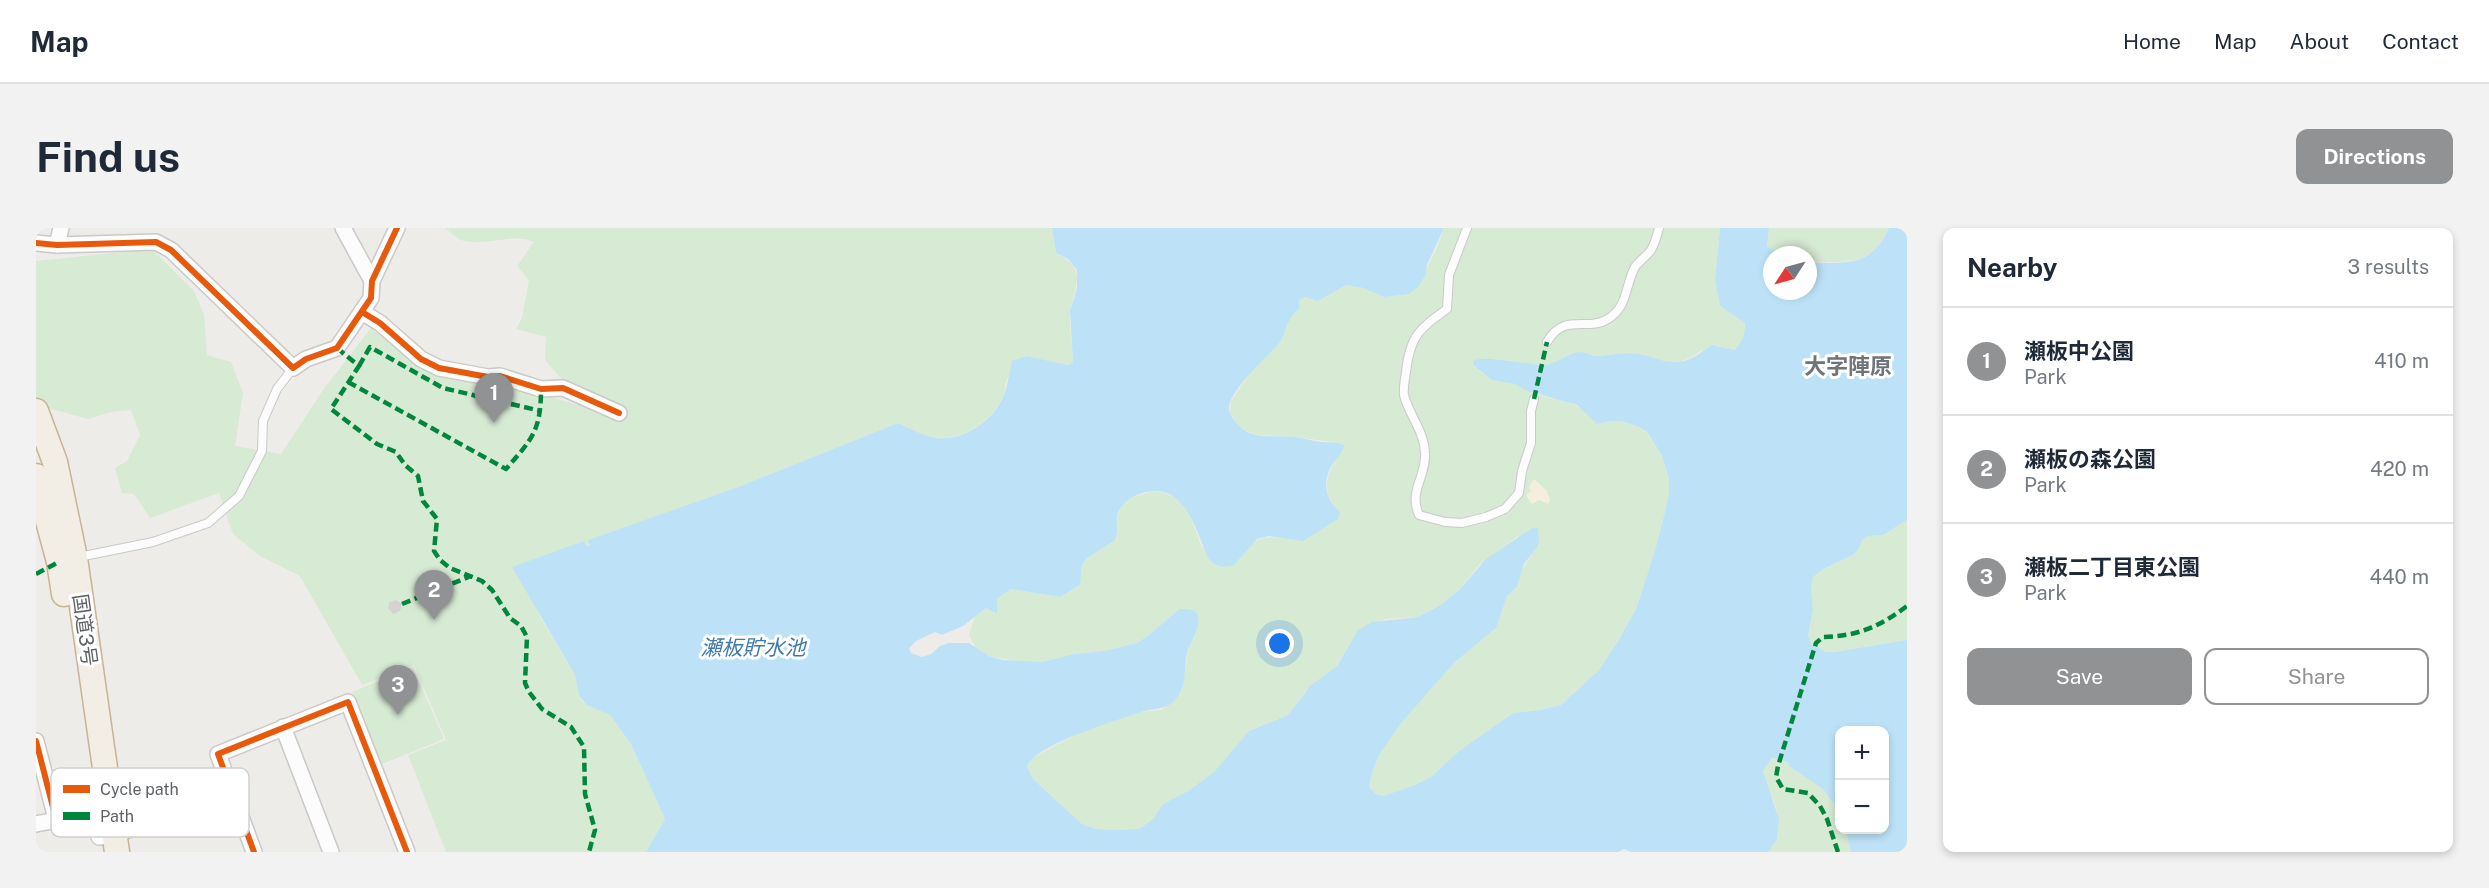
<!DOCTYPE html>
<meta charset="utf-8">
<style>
:root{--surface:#fff;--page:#f2f2f3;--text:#1f2937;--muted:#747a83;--line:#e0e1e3;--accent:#909294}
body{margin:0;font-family:"Public Sans","Noto Sans JP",sans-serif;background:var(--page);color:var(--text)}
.controls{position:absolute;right:18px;bottom:18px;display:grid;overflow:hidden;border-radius:12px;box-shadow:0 3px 9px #0003}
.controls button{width:54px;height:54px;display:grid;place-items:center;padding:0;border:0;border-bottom:2px solid var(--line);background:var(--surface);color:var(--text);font:30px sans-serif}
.compass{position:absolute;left:1727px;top:18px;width:54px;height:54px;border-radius:50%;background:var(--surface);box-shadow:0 3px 9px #0003;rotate:234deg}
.you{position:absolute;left:1244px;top:416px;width:21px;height:21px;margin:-15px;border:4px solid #fff;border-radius:50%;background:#1a73e8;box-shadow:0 0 0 9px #1a73e833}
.badge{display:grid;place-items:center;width:39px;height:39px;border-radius:50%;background:var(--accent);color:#fff;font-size:20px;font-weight:700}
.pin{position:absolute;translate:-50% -50px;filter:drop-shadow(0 2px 3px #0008)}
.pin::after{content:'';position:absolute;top:32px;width:21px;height:18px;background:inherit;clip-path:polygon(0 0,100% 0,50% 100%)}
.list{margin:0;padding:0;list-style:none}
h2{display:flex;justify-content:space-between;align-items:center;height:78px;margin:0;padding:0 24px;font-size:26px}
h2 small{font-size:20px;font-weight:400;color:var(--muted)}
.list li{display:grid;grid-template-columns:39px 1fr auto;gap:18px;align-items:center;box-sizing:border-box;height:108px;padding:0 24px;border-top:2px solid var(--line)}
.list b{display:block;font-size:22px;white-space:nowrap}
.list p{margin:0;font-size:20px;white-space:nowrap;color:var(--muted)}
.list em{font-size:20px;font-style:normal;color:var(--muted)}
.actions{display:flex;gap:12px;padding:18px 24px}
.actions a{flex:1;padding:14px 0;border:2px solid var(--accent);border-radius:12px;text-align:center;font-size:21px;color:var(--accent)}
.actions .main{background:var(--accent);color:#fff}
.map{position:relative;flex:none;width:1871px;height:624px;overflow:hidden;border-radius:12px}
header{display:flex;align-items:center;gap:36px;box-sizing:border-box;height:84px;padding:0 30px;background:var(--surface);border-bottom:2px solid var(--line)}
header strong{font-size:28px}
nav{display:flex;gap:33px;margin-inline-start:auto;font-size:21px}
.intro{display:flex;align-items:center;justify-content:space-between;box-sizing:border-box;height:144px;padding:0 36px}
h1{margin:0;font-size:42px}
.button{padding:15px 27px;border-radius:12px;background:var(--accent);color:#fff;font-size:21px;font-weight:700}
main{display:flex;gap:36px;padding:0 36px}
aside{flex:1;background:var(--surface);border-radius:12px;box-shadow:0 3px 9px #0003}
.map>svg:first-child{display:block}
.green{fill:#d7ead4}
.sand{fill:#f5eede}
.water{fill:#bde2f8}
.building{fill:#d5d3d1}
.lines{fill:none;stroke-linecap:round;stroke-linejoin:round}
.service-casing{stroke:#cac9c9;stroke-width:10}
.minor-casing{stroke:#cac9c9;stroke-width:18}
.trunk-casing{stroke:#c7b494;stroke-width:27}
.service{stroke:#fcfcfc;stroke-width:8}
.minor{stroke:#fcfcfc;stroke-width:15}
.trunk{stroke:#f2eee6;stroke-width:24}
.quiet{stroke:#00873e;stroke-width:4.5;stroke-dasharray:9 4.5;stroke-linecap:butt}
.cycleway-casing{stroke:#fff;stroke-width:10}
.cycleway{stroke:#e8590c;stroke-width:6}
.labels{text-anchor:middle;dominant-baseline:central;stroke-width:6;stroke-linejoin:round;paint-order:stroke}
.street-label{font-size:20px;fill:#5e6267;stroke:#fff}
.water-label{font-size:21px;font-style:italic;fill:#3e7aac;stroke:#fff}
.quarter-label{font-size:22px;font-weight:bold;fill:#6f7479;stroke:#fff}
.key{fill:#fff;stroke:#cfd0d1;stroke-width:1.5}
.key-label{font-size:16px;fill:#5e6267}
</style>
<header>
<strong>Map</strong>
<nav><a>Home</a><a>Map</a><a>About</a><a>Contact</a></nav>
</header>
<div class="intro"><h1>Find us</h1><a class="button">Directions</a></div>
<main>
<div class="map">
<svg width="1871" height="624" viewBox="0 0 1871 624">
<rect width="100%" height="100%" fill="#eeece8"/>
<g class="green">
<path d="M409,0H1016L1020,25C1055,43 1036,59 1034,87C1033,103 1037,118 1037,134L1032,137L991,128C985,134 976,141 972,149C968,155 970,164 966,171C951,199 915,220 883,205C876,202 869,198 862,195L702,259L553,312L554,316L550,318L548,314L477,339L501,378L503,387L539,447L543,468L546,473L574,487L595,516L629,591L610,624H410L372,527L410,512L378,437L326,457L264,348L224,328L197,306L183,265L114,290L98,266L86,265L79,240L91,233L104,207L95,182L75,184L52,191L4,178L0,168V33L116,21L158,63L168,87L171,127L195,134L207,165L199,218L245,226L287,162L335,100L377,133L401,148L447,157L465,155L560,182L531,157L509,132L510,109L480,101L486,90L493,52L481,38L498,14C475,4 449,20 425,12C420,10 414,4 409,0Z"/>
<path d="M1408,0H1684L1679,51L1684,78L1710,95C1710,104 1703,125 1692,122C1687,121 1684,117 1679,118C1664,119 1656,134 1638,134C1625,135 1615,128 1602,126C1588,124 1575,127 1561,128C1554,128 1546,124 1539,125C1528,127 1520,137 1509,137C1485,137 1461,127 1437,133V137C1454,153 1458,150 1479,156C1486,157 1492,163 1500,166C1530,176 1537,169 1561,196L1574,193L1588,194L1601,198L1611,205L1626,228L1633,251V264L1629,284L1618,326L1600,381L1582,413L1563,442L1525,477L1504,482L1477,485L1423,523L1395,549L1379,557L1347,568L1340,566L1333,559L1336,545L1343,527L1366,494L1418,435L1460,400L1471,368L1481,359L1485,343L1495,328L1482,308L1443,337L1423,362L1403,378L1382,389L1350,391L1322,402L1301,438L1271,461L1252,487L1217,501L1178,544L1152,563L1127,576L1117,591L1103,601L1077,602L1061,601L1046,596L997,551L991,538L997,530L1044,504L1104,484L1126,482L1146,461L1153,419L1143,381L1113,407L1101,415L1068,423L1038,426L1006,434L978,433L953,428L940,420L933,407L939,388L950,380L961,386L962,370L975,361L1024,369L1044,357L1046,337L1050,331L1079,312L1081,309L1079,295L1085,279L1092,271L1116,263L1126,264L1143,271L1151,281L1166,319L1198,337C1214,320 1216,306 1243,310L1304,284C1282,263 1291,243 1307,222L1304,215L1258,209L1221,207L1204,200L1194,185L1195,173L1217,141L1243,116L1250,95L1263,81V72L1269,69L1282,73L1310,57L1327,60L1348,69L1373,66C1388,49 1401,22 1408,0Z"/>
<path d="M1733,0H1853C1836,39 1809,33 1772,35V27H1745L1731,18Z"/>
<path d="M1871,292V412L1798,424L1790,425L1774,416L1772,409L1777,382L1775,360L1777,349L1787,341L1817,327L1822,322L1827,311L1832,308L1847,307Z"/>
<path d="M377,439L408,511L346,536L316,464Z"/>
<path d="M1736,530L1753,534L1788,561L1803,582L1804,602H1810L1815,624H1732C1753,589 1737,578 1727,543Z"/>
</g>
<path class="sand" d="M1498,251L1511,263L1514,272L1512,276L1503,272L1496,276L1490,267L1495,263L1493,259Z"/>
<path class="water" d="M1016,0H1408L1391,37L1389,48L1383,58L1373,66L1348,69L1327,60L1310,57L1282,73L1269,69L1263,72V81C1246,96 1252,107 1240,119C1228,131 1193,164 1193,180C1193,185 1196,189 1199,193C1213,213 1236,207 1258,209C1267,210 1276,213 1285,214C1294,215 1300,213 1308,217C1307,226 1299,231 1295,239C1286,255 1290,272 1304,284L1302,291L1267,313L1233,308L1221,311L1198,337C1189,340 1179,339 1173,331C1159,304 1151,255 1110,264C1099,267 1090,271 1084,281C1077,292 1084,302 1079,312L1050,331L1046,337L1044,357L1024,369L975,361L962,370L961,386L950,380L927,398L906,407L899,404L880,413L873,420L875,425L886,429L895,426L904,418L913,415H933L953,428L967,432L1006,434L1038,426L1068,423L1101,415L1113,407L1143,381H1153L1160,384C1167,394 1157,409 1153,419C1147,434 1152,453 1142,468C1131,484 1118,479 1102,485C1077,494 1003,515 991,538L997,551L1046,596L1061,601L1077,602L1103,601L1117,591L1127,576L1152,563L1178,544L1213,503L1252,487L1274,458L1301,438L1322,402L1336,394L1382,389L1403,378L1423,362L1450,331L1496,300H1502L1503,313L1501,319L1488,336L1481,359L1471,368L1460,400L1418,435L1366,494L1343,527L1336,545L1333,559L1340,566L1347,568L1379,557L1395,549L1423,523L1477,485L1504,482L1525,477L1563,442L1582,413L1600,381L1618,326L1629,284L1633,264V251L1626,228L1611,204L1601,198L1588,194L1574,193L1561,196L1541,177L1492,163L1479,156L1456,152L1437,137V133C1447,126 1492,137 1509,137C1521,136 1531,125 1544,124C1550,124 1555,128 1562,128C1576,127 1589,124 1603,126C1619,129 1631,137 1648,133C1658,131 1667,122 1676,117L1698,122C1705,117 1710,104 1709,95L1684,78L1679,52L1684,0H1733L1731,18L1745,27H1736V63H1772V35C1809,35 1836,39 1853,0H1871V292L1847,307L1832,308L1827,311L1822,322L1817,327L1787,341L1777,349L1775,360L1777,382L1772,408L1775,416L1790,424H1798L1871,412V624H1815L1810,602H1848V502H1804L1803,582L1787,561L1753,538L1752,534L1736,530L1727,543L1743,591L1741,611L1732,624H1595L1588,621L1582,624H610L629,591L595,516L574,487L551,477L543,468L539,447L476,339L548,313L550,318L554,317L552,312L702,259L862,195C875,201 887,208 901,210C927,213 957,193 967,169C972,158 973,144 976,133L991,128L1032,137L1037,134L1034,83L1041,60V42L1032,31L1020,25Z"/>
<path class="building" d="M360,372L366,376L364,383L357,386L352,380L354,374Z"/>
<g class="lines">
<defs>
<g id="service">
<path d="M1431,0L1413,47L1411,81C1383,101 1374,108 1370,144C1369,151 1367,161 1368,167C1373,187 1388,203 1389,224C1391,249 1372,262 1383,287L1409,294L1426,295L1450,289L1469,281L1483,265L1486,243L1495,215V183L1498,171"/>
<path d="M1511,114C1528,84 1551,104 1572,91C1592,79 1589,57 1599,39C1603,33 1611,28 1615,22C1619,16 1621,7 1623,0"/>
<path d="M43,329L117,314L172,295L203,268L226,223L227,193L241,161L257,140"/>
</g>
<g id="minor">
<path d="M307,0L336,53"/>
<path d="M0,15L21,17L120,14L135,22L257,140L270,131L301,120L335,70L336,53L361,0"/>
<path d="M21,17L25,0"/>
<path d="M326,84L344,95L385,131L403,140L452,149L464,148L505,161L527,160L583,185"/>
<path d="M247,499L295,624"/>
<path d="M0,513L20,591"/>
<path d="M0,596L75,582"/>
<path d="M63,609L79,607L194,563"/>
<path d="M218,624L182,526L312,474L371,624"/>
</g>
<g id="trunk">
<path d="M0,183L19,234L39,330L81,624"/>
<path d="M0,248L23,334L28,366"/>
</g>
</defs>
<use href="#service" class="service-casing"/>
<use href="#minor" class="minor-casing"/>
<use href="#trunk" class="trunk-casing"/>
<use href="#service" class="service"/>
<use href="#minor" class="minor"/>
<use href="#trunk" class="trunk"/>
<g class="quiet">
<path d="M301,120L323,138L295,181L341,216L360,224L369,237L382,248L387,273L401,291L398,323L404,332L414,340L446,353L456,362L474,390L485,398L491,409L489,455L493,464L506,481L535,499L548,519L549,566L559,602L553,624"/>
<path d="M323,138L334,119L407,160L505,183"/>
<path d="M312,154L470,241C496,211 505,203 505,161"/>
<path d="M1498,171L1511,114"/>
<path d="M0,346L23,334"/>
<path d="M366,376L435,348"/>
<path d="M1802,624L1791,591L1784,578L1772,565L1747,561L1740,549L1742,538L1780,415L1787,409C1822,408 1843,399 1871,378"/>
</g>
<defs>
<g id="cycleway">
<path d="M0,15L21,17L120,14L135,22L257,140L270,131L301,120L335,70L336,53L361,0"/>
<path d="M326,84L344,95L385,131L403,140L452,149L464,148L505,161L527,160L583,185"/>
<path d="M0,513L20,591"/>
<path d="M218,624L182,526L312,474L371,624"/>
</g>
</defs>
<use href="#cycleway" class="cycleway-casing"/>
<use href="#cycleway" class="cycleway"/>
</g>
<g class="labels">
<g class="street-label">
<text transform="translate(49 402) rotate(82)">国道3号</text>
</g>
<g class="water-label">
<text x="717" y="419">瀬板貯水池</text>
</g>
<g class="quarter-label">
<text x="1812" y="138">大字陣原</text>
</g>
</g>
<rect x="15" y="540" width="198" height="69" rx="9" class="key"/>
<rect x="27" y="557" width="27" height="8" fill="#e8590c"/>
<rect x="27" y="584" width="27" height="8" fill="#00873e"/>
<g class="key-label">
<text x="64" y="567">Cycle path</text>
<text x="64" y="594">Path</text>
</g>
</svg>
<div class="controls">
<button>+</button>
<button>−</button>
</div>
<svg class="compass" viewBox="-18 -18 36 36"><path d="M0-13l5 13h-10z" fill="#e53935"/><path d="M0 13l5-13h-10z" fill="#747a83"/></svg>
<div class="you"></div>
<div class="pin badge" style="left:458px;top:195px">1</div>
<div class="pin badge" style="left:398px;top:392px">2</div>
<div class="pin badge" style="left:362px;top:487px">3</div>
</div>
<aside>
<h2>Nearby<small>3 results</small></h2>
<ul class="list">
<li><span class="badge">1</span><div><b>瀬板中公園</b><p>Park</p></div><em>410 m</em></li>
<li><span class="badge">2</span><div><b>瀬板の森公園</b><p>Park</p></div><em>420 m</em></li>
<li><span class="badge">3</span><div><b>瀬板二丁目東公園</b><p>Park</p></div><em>440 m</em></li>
</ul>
<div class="actions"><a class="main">Save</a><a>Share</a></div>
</aside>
</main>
